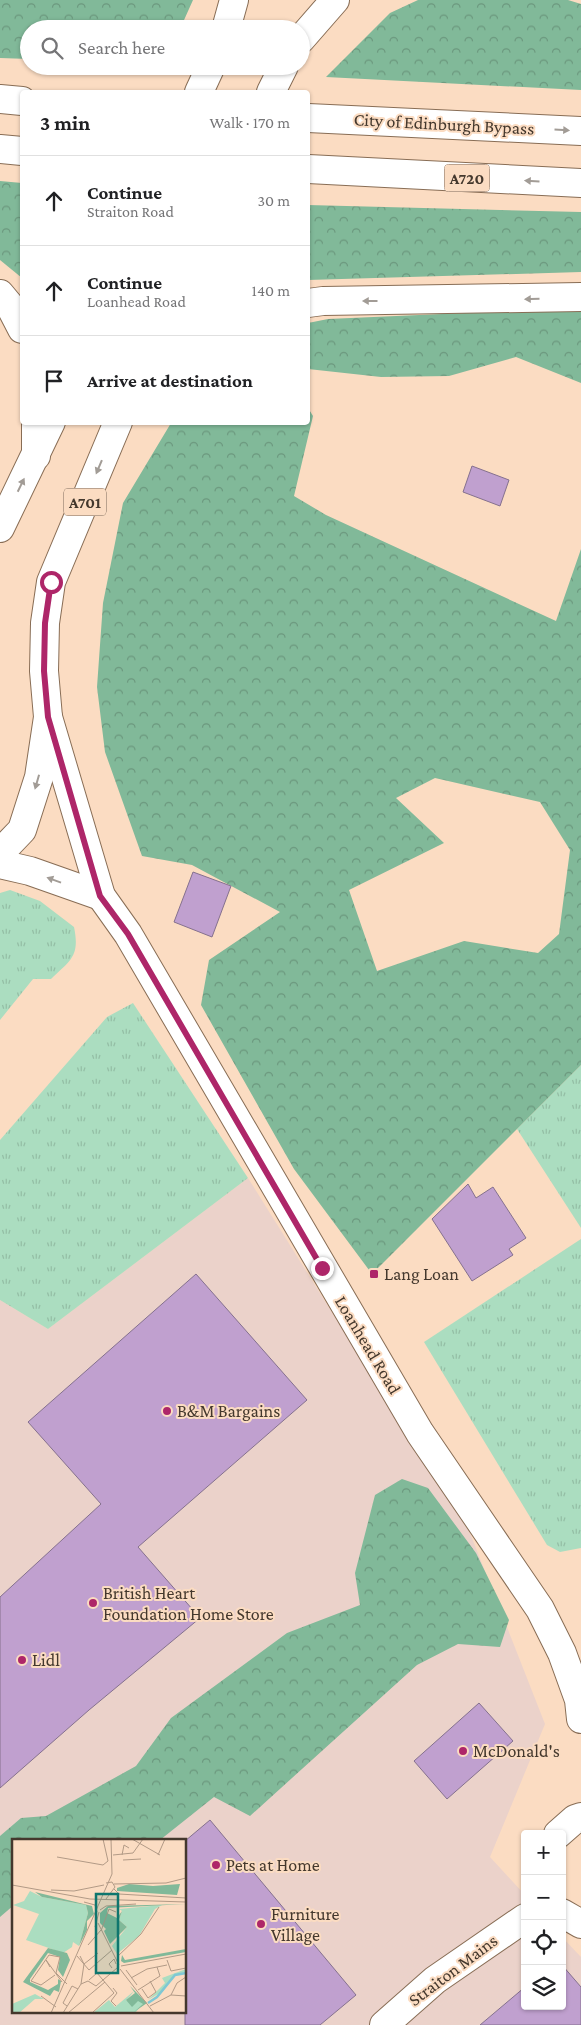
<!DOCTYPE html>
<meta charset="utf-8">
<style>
:root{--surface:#fff;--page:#f6f6f6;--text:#202124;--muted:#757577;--line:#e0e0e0}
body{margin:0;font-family:"Crimson Pro",serif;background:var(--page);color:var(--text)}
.controls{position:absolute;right:15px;bottom:15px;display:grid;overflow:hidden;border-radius:5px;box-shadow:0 1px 4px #0004}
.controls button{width:45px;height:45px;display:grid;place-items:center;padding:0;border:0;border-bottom:1px solid var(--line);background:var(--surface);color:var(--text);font:25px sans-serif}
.stop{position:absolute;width:15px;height:15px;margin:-11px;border:4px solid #ae2669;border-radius:50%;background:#fff}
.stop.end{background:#ae2669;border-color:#fff;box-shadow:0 1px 5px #0008}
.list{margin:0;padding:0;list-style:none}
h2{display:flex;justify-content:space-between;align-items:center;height:65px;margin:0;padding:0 20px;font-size:21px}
h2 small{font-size:16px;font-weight:400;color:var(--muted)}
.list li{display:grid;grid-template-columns:32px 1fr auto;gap:15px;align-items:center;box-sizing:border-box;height:90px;padding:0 20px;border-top:1px solid var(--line)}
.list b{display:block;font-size:19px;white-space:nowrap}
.list p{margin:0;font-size:16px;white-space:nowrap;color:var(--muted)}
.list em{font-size:16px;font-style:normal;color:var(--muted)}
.icon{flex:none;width:28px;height:28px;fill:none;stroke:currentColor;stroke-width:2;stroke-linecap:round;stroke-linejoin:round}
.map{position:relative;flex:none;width:581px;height:2025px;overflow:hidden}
.search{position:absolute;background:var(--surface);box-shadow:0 1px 4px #0004;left:20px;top:20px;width:290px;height:55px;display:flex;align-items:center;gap:12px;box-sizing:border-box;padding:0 18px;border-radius:28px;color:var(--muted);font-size:19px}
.panel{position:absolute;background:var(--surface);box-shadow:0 1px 4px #0004;left:20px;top:90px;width:290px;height:335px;border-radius:5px}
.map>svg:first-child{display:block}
.commercial{fill:#ebd2ca;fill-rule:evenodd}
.grass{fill:url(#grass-tufts)}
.forest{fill:url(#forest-crowns);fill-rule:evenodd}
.building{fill:#c0a0cf;stroke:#85718e}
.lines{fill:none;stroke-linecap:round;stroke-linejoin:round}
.minor-casing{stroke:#886d55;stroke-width:30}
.major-casing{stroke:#886d55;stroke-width:30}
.highway-casing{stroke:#886d55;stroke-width:30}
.minor{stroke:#fff;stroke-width:28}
.major{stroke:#fff;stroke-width:28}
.highway{stroke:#fff;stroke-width:28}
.oneway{fill:#a29c96}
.route{stroke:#ae2669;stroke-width:6}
.poi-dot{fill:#ae2669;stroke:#fbdcc2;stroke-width:2}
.labels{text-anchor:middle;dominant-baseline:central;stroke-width:4;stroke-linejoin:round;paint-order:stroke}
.shield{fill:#fbdcc2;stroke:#7b695a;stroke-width:1}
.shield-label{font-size:16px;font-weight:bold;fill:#44382d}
.street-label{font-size:18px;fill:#44382d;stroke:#fbdcc2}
.poi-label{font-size:18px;fill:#44382d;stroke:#fbdcc2;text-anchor:start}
.inset-river{fill:none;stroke:#7fc8d4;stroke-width:2.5}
.inset-road{fill:none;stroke:#b29a86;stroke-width:1}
.view{fill:#0f766e;fill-opacity:0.15;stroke:#0f766e;stroke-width:2.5}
.inset-edge{fill:none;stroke:#44382d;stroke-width:2.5}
</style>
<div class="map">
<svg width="581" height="2025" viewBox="0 0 581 2025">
<defs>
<pattern id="grass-tufts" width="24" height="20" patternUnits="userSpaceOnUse" patternTransform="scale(1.25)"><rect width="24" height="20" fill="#abddc0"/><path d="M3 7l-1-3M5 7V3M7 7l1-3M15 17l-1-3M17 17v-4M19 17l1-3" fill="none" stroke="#94bea5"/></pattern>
<pattern id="forest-crowns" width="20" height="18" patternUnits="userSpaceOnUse" patternTransform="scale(1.25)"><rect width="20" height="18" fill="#81b999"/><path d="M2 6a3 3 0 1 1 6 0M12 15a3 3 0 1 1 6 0" fill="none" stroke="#6b977d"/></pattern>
</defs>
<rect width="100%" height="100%" fill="#fbdcc2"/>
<path class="commercial" d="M248,1178L470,1533L545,1724L490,1857L525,1895V2006H562V1937L581,1957V2025H0V1300L48,1329ZM14,1840H185V2011H14Z"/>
<g class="grass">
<path d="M10,890L40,901L74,927C80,956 71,960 51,979H33L0,1020V893Z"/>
<path d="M133,1003L248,1178L48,1329L0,1300V1140L107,1017Z"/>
<path d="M581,1065V1228L517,1129Z"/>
<path d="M581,1239V1548L560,1552L547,1545L424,1342Z"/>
</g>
<g class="forest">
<path d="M0,0H193L180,29H29V59L0,58Z"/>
<path d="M418,0H568L581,4V90L326,77L390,13Z"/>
<path d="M0,181L22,183V278L0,260Z"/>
<path d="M308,205L581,212V272L308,280Z"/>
<path d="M581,308V383L516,357L449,376L381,377L308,369V323L328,319Z"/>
<path d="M308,408L313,416L294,496L326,515L556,621L581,549V1065L372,1274L294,1169L201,1005L209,960L280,912L192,865L142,856L105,752L97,687L103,603L123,503L171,423L308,422ZM435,778L540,802L570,850L559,934L538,953L464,941L377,971L349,890L444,843L396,798Z"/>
<path d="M402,1479L428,1488L476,1553L509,1620L500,1647L458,1644L417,1665L250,1816L214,1797L160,1840H14V1905L0,1917V1836L21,1818L46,1816L136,1766L171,1718L287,1633L360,1605L355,1573L375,1495Z"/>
</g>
<g class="building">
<path d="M472,466L509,480L500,506L463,492Z"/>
<path d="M193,872L231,886L212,937L174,922Z"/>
<path d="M468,1184L476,1198L493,1187L526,1238L509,1249L513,1255L472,1281L432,1219Z"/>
<path d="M196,1274L307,1400L138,1547L200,1618L89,1710L0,1788V1597L101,1504L28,1422Z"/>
<path d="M479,1703L513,1741L447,1799L414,1761Z"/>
<path d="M210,1820L356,1995L320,2025H185V1841Z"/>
<path d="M562,1965L581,1987V2025H480L525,1987V2006H562Z"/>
</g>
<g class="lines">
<defs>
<path id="minor" d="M384,2025L435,1980L525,1918"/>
<g id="major">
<path d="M226,29L234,0"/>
<path d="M301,39L335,0"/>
<path d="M199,92L211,66"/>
<path d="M271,92L284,66"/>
<path d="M0,528L51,422"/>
<path d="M48,717L101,896L128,934L420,1433L540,1609L562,1653L579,1700L581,1719"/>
<path d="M0,853L22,830L39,777L48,717L44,671L45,623L51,582L118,422"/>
<path d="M0,864L30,871L101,896"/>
<path d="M558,1834L575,1819L581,1817"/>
<path d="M562,1913L581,1924"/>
</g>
<g id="highway">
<path d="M0,99L22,101"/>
<path d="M308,118L581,131"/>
<path d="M0,149L22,151"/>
<path d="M308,169L581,183"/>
<path d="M0,294L10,306L22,329"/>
<path d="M308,303L323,301L581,297"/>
<path d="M36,456V422"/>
</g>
</defs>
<use href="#minor" class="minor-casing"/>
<use href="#major" class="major-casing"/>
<use href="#highway" class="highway-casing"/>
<use href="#minor" class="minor"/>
<use href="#major" class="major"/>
<use href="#highway" class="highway"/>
</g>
<defs><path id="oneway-solid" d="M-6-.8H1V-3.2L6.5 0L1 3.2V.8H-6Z" transform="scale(1.25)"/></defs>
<g class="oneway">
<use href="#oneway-solid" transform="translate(562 130) rotate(3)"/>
<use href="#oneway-solid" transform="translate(532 181) rotate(-177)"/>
<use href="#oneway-solid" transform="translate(532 299) rotate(179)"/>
<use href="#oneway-solid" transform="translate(370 301) rotate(180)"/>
<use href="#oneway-solid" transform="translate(99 467) rotate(113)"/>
<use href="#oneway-solid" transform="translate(21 485) rotate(-64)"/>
<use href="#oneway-solid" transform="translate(37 782) rotate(106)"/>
<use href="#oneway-solid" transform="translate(54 880) rotate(-160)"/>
</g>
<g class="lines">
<path class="route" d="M51,582L45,623L44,671L48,717L100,896L128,934L322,1268"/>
</g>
<g class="poi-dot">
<rect x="369" y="1269" width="10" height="10" rx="2.5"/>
<circle cx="167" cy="1411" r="5"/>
<circle cx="93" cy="1603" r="5"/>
<circle cx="22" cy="1660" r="5"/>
<circle cx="463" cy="1751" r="5"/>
<circle cx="216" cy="1865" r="5"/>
<circle cx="261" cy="1924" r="5"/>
</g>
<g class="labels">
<g class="shield">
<rect x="444.5" y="164.5" width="45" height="27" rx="4"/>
<rect x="64" y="488.5" width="42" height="27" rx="4"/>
</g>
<g class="shield-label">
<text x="467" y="178">A720</text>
<text x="85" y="502">A701</text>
</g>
<g class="street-label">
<text transform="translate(444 124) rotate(3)">City of Edinburgh Bypass</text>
<text transform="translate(368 1345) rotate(59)">Loanhead Road</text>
<text transform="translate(453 1970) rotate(-37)">Straiton Mains</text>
</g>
<g class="poi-label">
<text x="384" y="1274">Lang Loan</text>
<text x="177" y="1411">B&amp;M Bargains</text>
<text x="103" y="1593">British Heart<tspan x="103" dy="21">Foundation Home Store</tspan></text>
<text x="32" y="1660">Lidl</text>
<text x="473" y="1751">McDonald's</text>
<text x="226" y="1865">Pets at Home</text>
<text x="271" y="1914">Furniture<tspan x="271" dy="21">Village</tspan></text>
</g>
</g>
<g transform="translate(12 1839)">
<rect width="174" height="174" fill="#fbdcc2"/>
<path d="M18,52L30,58L74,66L76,74L67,107L61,103L60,108L51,114L14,101L27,75L1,66L12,62ZM150,66L143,70L127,97L105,115L100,107L115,88L107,81L110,72L107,70ZM174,130V133L162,136L151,152L136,161L153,144L150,139ZM122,152L114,162H130L131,165L123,174H81L97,161L103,168ZM23,155L32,160H23L7,174H0V165Z" fill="#abddc0"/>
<path d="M117,45L141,47L168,45L165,56L105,52V49ZM23,53L80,67L82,75L75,82V91L67,107L76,74L74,66L30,58ZM174,65L96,69L95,74L105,79L110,72L107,81L115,88L98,105L92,92L94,90L88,84V74L96,67ZM36,109L55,114L58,121L51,138L46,131L48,118L36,114L18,140V143L36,151L46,145V140L49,142L47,153L42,151L38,157L11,143ZM174,110V113L112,124L109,122L110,116L113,121ZM118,147L135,164L122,173L131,165L126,162L120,168L114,161L123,154Z" fill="#81b999"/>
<path class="inset-river" d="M136,164L145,158L163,136L174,134"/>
<path class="inset-road" d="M120,0L148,16M101,16L121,14L131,0M110,16L112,6L117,9M146,16L153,0M45,18L91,26L96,22L91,0M111,21L129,20M102,45L154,44L174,39M0,46L78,60L174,63M102,50L107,55L174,59M39,51L62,52L92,46M94,60L103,48L100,43L94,44M72,63L83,66L85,73M88,71L94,67L124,65M86,84L107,126M83,88L87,73M89,92L97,70L104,73M76,106L89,91M65,117L77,131L100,111M68,117L72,125L69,145M105,118L129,95L147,68M155,121L159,132L174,129M72,125L86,114M109,127L174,115M38,128L34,121L50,143M100,129L97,125L102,120L104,125M108,130L142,174M114,131L125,146M43,136L29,146L19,142L37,116L48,118L44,134L55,145M119,139L135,130L155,126M77,141L85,134L102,154L80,174M101,149L105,154L99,162L104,167M130,150L136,159L144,153L138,142M126,151L148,137L145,128M159,156L165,144L174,138M29,157L44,168M55,167L51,164L60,147L66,150M138,167L159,156L174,157M39,174L100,35L99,0M51,174L69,145L76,142L84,147L105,129M56,174L93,143"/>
<path class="view" d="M84,55H106V134H84Z"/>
<rect width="174" height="174" class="inset-edge"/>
</g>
</svg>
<div class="controls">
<button>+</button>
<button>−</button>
<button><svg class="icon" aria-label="locate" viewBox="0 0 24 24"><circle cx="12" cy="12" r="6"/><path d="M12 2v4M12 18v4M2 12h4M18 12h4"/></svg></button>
<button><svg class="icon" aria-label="layers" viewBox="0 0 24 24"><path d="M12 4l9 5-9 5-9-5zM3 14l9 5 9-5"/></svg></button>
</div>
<div class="stop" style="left:51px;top:582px"></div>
<div class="stop end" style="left:322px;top:1268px"></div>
<div class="search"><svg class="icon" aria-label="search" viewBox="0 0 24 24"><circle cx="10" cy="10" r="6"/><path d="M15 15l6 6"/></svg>Search here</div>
<section class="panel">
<h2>3 min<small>Walk · 170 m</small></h2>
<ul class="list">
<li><svg class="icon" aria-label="ahead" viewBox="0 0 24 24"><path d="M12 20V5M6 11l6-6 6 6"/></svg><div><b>Continue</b><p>Straiton Road</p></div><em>30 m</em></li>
<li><svg class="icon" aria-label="ahead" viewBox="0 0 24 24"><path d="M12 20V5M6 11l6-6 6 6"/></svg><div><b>Continue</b><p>Loanhead Road</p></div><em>140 m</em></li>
<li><svg class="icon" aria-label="arrive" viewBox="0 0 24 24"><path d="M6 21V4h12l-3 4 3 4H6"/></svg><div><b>Arrive at destination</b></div></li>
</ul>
</section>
</div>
